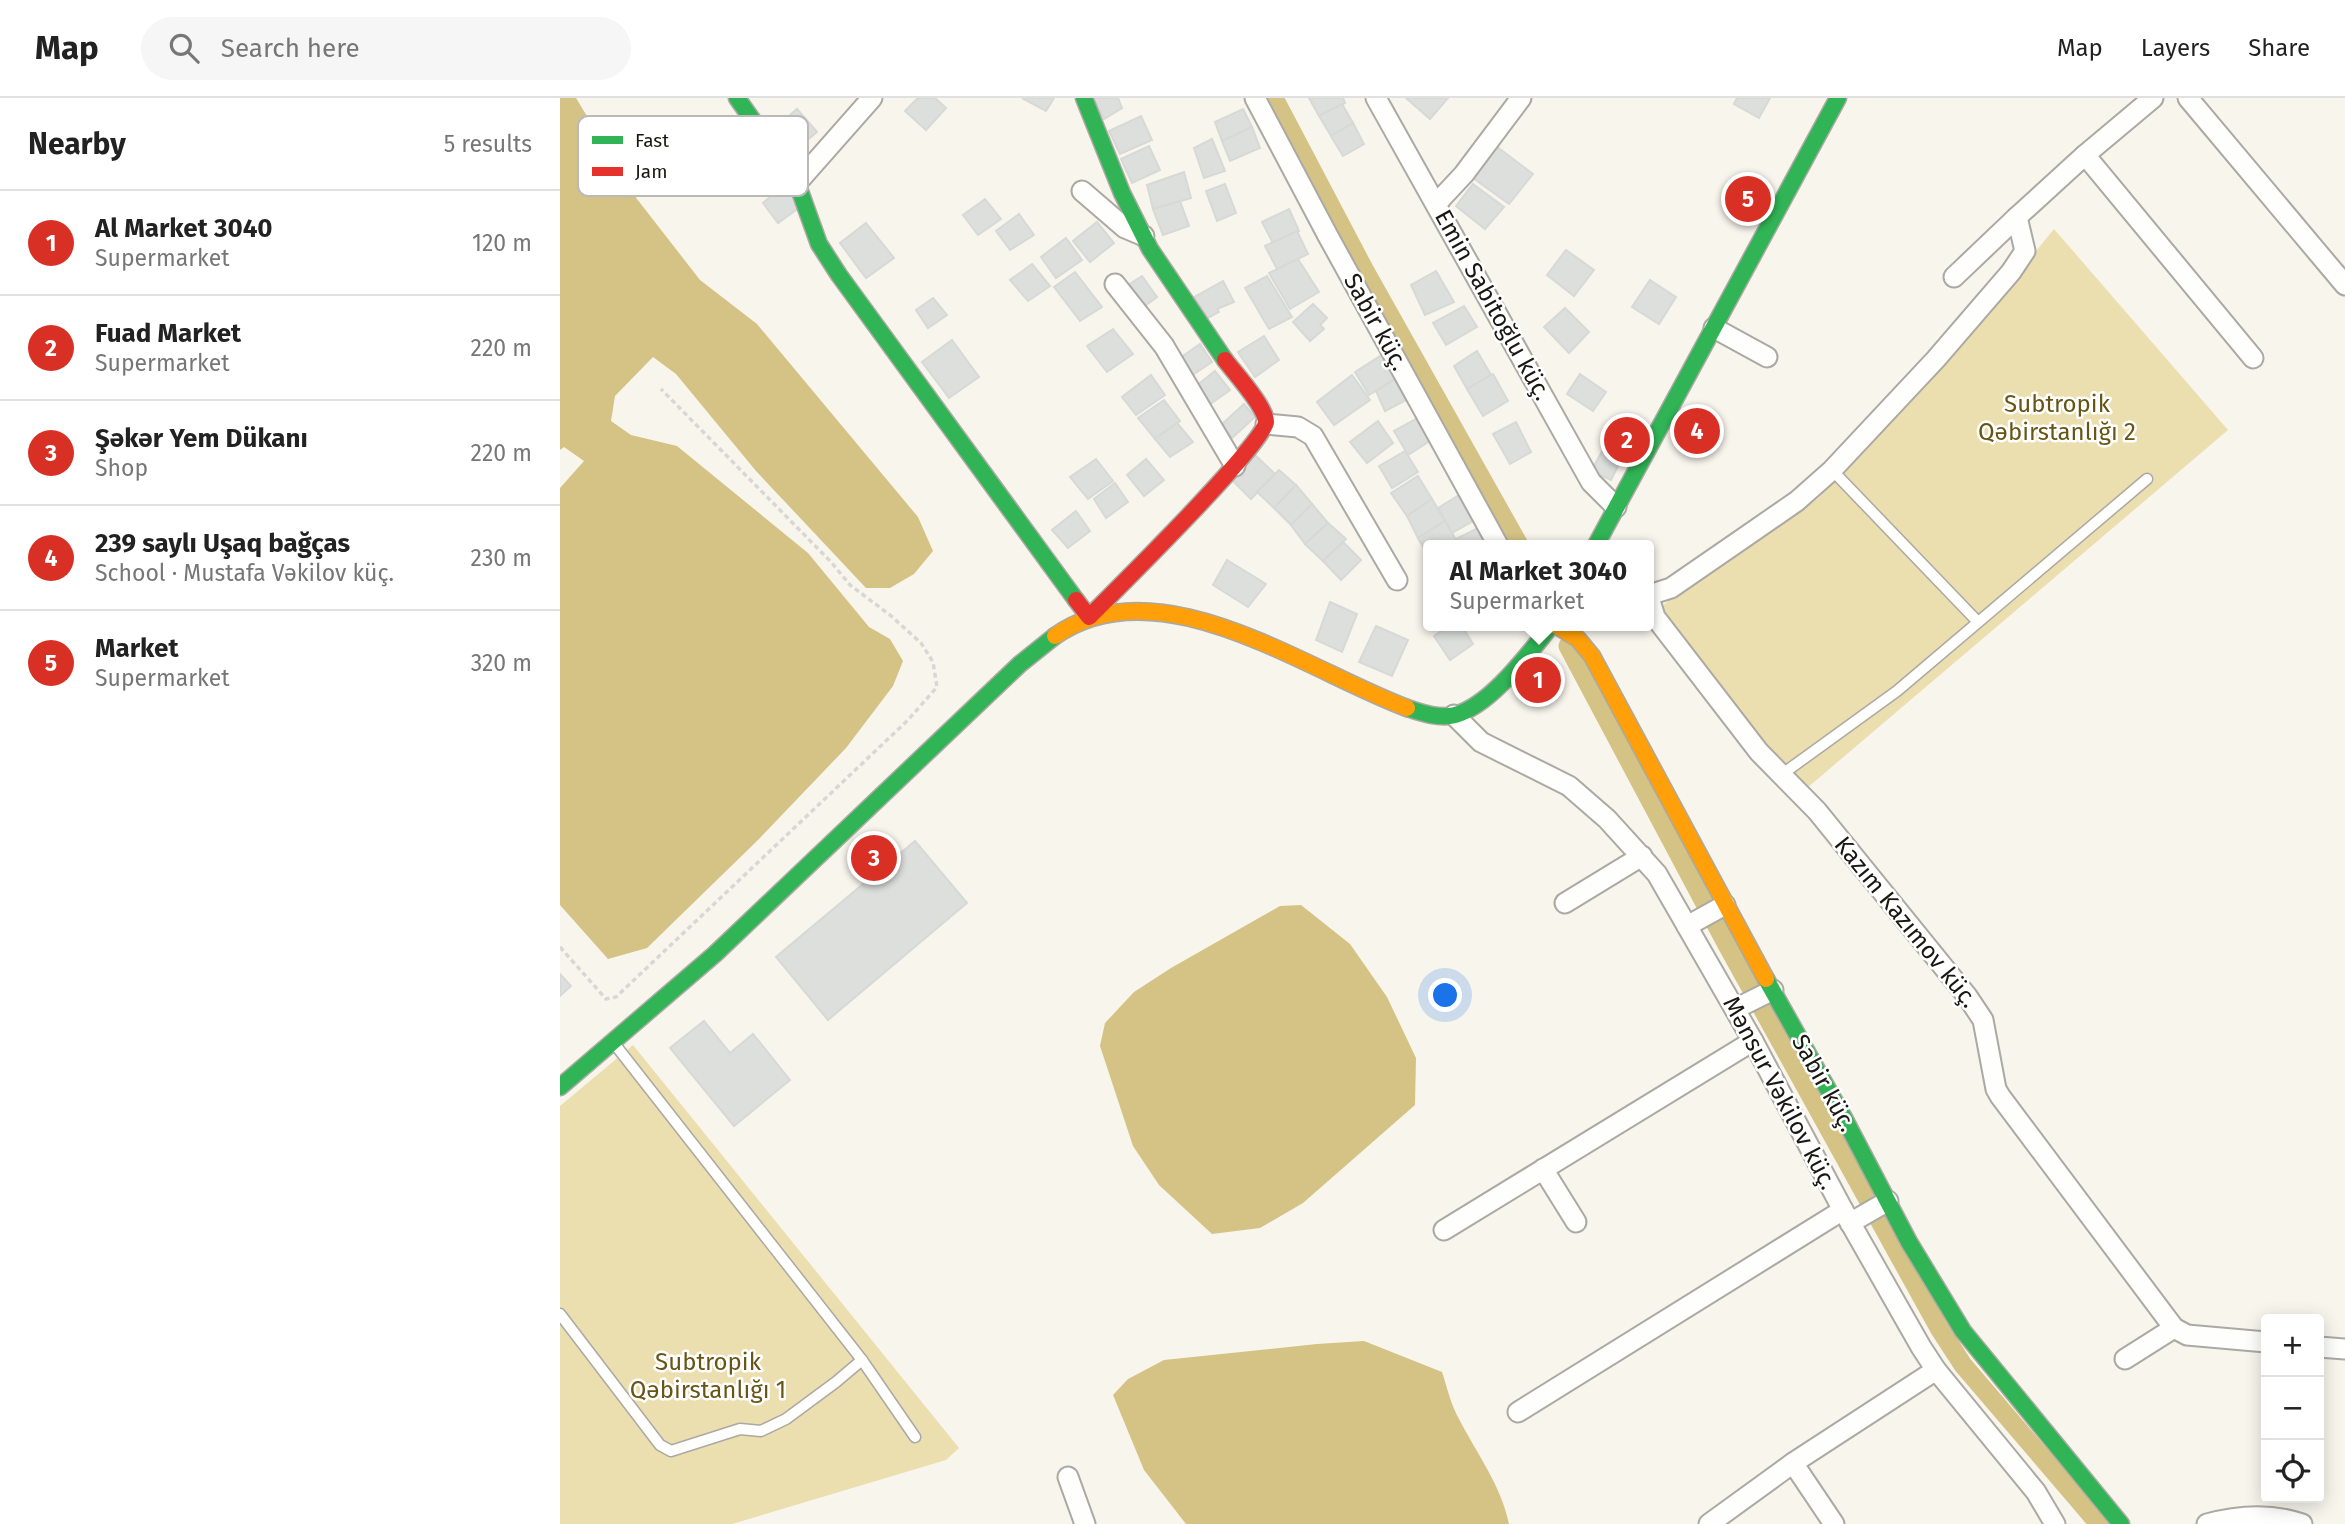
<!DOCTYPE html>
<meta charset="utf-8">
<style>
:root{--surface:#fff;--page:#f6f6f6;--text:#222;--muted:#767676;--line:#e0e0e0;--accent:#d93025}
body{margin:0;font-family:"Fira Sans",sans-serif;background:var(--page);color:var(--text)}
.controls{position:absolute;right:21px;bottom:21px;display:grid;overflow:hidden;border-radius:7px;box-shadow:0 4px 18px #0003}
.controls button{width:63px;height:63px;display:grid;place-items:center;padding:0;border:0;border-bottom:2px solid var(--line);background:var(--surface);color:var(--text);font:35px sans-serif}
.you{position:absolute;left:886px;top:898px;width:24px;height:24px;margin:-18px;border:5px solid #fff;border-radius:50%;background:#1a73e8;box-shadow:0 0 0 10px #1a73e833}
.badge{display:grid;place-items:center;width:46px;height:46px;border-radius:50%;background:var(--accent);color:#fff;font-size:23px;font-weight:700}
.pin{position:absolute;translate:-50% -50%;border:4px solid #fff;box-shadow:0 2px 7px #0006}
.popup{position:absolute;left:863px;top:442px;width:231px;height:91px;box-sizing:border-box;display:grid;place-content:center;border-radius:7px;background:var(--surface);filter:drop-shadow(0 2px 5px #0005);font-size:23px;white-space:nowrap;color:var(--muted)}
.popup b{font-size:26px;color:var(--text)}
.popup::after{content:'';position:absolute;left:50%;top:100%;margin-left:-14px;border:14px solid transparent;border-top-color:var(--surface)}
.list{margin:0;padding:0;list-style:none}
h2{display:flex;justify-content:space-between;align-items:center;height:91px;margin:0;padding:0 28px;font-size:30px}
h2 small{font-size:23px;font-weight:400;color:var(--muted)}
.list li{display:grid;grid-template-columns:46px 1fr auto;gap:21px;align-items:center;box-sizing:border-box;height:105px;padding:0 28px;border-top:2px solid var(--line)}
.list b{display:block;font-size:26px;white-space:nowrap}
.list p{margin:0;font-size:23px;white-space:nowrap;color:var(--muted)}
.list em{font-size:23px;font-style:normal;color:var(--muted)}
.icon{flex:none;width:38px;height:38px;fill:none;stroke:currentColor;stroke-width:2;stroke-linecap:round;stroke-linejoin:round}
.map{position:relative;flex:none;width:1785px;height:1426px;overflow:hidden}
header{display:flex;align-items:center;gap:42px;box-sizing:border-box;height:98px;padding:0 35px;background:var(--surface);border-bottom:2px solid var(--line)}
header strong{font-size:33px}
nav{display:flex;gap:38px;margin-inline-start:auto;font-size:24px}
.search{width:490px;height:63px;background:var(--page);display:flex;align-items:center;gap:18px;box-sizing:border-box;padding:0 24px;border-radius:38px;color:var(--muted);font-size:26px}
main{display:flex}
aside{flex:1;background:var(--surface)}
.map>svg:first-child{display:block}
.green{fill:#ebdeaf}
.water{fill:#d4c385}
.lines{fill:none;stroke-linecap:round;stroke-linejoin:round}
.canal{stroke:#d4c385;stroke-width:19}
.building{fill:#dddfdd;stroke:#d7d9d6;stroke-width:2}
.lane-casing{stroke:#aba9a3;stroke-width:13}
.street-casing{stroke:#aba9a3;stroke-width:23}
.fast-casing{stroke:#aba9a3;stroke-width:19}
.slow-casing{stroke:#aba9a3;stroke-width:19}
.jam-casing{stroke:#aba9a3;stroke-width:19}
.path{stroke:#d9d7d5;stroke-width:3.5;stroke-dasharray:5 3.5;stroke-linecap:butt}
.lane{stroke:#fefefc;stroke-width:10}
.street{stroke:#fefefc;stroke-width:19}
.fast{stroke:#30b455;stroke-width:16}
.slow{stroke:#ff9f0a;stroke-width:16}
.jam{stroke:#e5322d;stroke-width:16}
.labels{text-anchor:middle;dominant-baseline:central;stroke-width:5;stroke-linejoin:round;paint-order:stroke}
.street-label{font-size:24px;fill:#181711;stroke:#fff}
.park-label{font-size:24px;fill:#665514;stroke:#fff}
.key{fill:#fff;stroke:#bab9b8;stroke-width:2}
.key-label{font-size:19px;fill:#181711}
</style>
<header>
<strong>Map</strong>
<div class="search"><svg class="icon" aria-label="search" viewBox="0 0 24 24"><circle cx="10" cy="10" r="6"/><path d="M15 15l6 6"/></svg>Search here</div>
<nav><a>Map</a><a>Layers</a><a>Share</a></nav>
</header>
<main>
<aside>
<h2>Nearby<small>5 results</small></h2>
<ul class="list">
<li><span class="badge">1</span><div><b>Al Market 3040</b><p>Supermarket</p></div><em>120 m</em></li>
<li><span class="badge">2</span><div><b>Fuad Market</b><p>Supermarket</p></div><em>220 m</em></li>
<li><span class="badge">3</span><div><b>Şəkər Yem Dükanı</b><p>Shop</p></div><em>220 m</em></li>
<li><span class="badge">4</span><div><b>239 saylı Uşaq bağças</b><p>School · Mustafa Vəkilov küç.</p></div><em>230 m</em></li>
<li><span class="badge">5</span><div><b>Market</b><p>Supermarket</p></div><em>320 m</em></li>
</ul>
</aside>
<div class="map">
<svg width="1785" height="1426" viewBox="0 0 1785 1426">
<rect width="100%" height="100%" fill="#f8f5ed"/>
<g class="green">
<path d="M1494,131L1668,332L1247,690L1203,646L1100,509L1257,401L1385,265Z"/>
<path d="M73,947L399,1350L386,1362L172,1426H0V1008Z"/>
</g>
<g class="water">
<path d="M0,0H16L77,101L140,182L197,226L358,419L373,453L354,476L330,490H306L196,373L116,276L93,259L55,298L51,323L71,337L117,348L248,455L309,529L330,541L343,563L333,588L286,650L199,741L87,850L48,861L0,807V390L24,363L4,349L0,352Z"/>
<path d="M741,807L790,846L827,899L856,960L855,1007L743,1105L700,1130L652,1136L599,1087L573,1048L540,948L545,925L574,894L611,870L720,808Z"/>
<path d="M804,1243L882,1274C887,1289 891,1307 899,1321C917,1356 941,1387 949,1426H626L584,1372L553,1297L568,1281L604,1262L757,1246Z"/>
</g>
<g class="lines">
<g class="canal">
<path d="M714,0L805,173L959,447"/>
<path d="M1008,548L1166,845L1379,1230L1403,1267L1539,1426"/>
</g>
</g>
<g class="building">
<path d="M358,0H375L386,10L366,32L345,13Z"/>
<path d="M462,0H494L486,13Z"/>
<path d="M534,0H558L562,10L544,21Z"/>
<path d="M749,0H783L785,5L759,18Z"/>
<path d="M846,0H888L870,21Z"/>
<path d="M1177,0H1210L1199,20L1174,6Z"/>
<path d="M782,6L793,25L771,38L759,18Z"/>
<path d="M237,11L257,34L237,51L216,29Z"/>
<path d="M683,11L692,29L662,43L655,24Z"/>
<path d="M581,18L592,42L560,56L549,33Z"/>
<path d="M793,25L804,46L783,58L771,38Z"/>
<path d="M692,29L700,50L670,63L662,43Z"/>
<path d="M652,41L665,73L644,80L634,50Z"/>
<path d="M589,48L600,72L572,85L561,61Z"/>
<path d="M936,48L973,76L949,106L913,80Z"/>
<path d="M624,74L631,100L593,111L587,87Z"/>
<path d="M665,86L676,115L657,123L646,93Z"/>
<path d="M913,86L944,109L925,131L896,108Z"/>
<path d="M224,87L240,109L218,125L203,105Z"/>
<path d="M425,101L441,121L418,137L403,117Z"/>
<path d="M620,103L629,128L603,137L593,111Z"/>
<path d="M729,111L739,133L713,145L702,124Z"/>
<path d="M459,116L474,137L450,152L436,133Z"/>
<path d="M537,124L554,145L530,164L513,143Z"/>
<path d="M306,125L334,160L306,180L280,145Z"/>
<path d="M737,133L748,156L717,171L705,148Z"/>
<path d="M506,140L522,162L496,180L481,159Z"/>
<path d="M1006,152L1034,172L1014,198L987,177Z"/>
<path d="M738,161L759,194L730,211L709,175Z"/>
<path d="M472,166L490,188L468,203L450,182Z"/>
<path d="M876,173L894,204L865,217L851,187Z"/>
<path d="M515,174L542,209L520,223L494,189Z"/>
<path d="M582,178L597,199L581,211L562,191Z"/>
<path d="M707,178L732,219L709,231L685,190Z"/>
<path d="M1090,182L1116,199L1099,226L1072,209Z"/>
<path d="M663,183L674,204L657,211L659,214L648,220L634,199Z"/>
<path d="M373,200L387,217L368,230L356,212Z"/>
<path d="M753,206L767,220L760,227L764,231L750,243L733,224Z"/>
<path d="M904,208L917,229L886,247L873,225Z"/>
<path d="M1005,210L1029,234L1009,255L984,229Z"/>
<path d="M553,231L573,256L547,274L527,248Z"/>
<path d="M704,238L719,262L695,279L678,254Z"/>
<path d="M392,242L419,279L389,300L362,264Z"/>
<path d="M640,246L652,264L628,280L616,263Z"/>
<path d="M917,253L931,277L907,291L894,268Z"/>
<path d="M825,255L834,269L829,272L837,280L809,297L795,274Z"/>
<path d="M655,273L670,292L646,309L630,293Z"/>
<path d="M933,276L948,303L923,318L907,291Z"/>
<path d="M1020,276L1046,294L1033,313L1007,296Z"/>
<path d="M591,277L605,297L576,317L562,299Z"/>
<path d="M792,277L810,302L774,327L757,304Z"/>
<path d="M837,280L848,301L825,313L816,293Z"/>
<path d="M604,302L620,323L595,341L578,320Z"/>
<path d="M684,306L695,319L672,340L661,327Z"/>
<path d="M863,317L876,339L848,357L834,333Z"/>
<path d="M818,323L833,345L807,365L790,344Z"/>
<path d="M956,324L971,354L950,366L933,336Z"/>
<path d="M617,325L633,344L610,359L595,341Z"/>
<path d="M1049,341L1067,350L1051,382L1031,373Z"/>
<path d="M845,353L858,374L832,390L819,368Z"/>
<path d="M693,355L715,376L691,401L669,379Z"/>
<path d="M536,361L553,383L528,401L510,379Z"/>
<path d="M586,361L604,382L584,398L567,377Z"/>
<path d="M719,372L736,387L714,410L697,394Z"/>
<path d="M858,378L872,401L847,418L831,395Z"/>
<path d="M555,385L568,404L546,420L534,401Z"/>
<path d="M736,387L752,406L731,427L714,410Z"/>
<path d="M899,397L915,422L892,435L878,410Z"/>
<path d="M872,401L885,423L858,440L847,418Z"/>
<path d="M752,406L768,425L745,446L731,427Z"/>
<path d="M516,413L530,433L508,450L492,432Z"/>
<path d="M885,423L899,447H868V458L858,440Z"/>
<path d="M768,425L786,441L763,463L745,446Z"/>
<path d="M924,427L935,447H899L896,441Z"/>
<path d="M783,444L801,462L781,482L763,463Z"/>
<path d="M667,462L706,486L688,509L653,487Z"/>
<path d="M770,504L797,516L782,554L756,542Z"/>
<path d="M816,528L848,542L832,578L799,564Z"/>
<path d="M889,528H902L913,546L890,562L874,538Z"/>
<path d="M320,739L336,759L355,743L407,805L268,922L216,859L309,781L293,762Z"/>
<path d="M0,876L11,888L0,898Z"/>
<path d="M144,923L170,955L193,936L230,982L174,1028L110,950Z"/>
</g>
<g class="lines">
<defs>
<g id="lane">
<path d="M1272,372L1418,524"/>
<path d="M1221,677L1337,593L1587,381"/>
<path d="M53,944L302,1262L355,1339"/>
<path d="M0,1216L100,1347L111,1353L180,1331L201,1333L226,1321L276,1284L302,1262"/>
</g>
<g id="street">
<path d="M695,0L768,138L938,447"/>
<path d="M816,0L1031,384L1056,409"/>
<path d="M1628,0L1785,187"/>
<path d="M1525,57L1693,260"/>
<path d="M237,85L312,0"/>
<path d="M522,93L565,130L584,138"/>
<path d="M876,106L904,76L961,0"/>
<path d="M1394,179L1457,119"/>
<path d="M555,186L604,248L675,368"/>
<path d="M1154,230L1207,259"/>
<path d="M706,326L738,329L753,338L837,482"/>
<path d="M1088,496L1095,519L1199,654L1257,713L1407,898L1423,922L1436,991L1440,998L1614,1230L1627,1237L1706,1244"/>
<path d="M1089,497L1111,490L1185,439L1237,403L1272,372L1376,261L1451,174L1465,153L1457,119L1525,57L1593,0"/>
<path d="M894,617L921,644L1009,688L1047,721L1097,776L1193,943L1283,1112L1361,1249L1376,1272L1476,1394L1495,1426"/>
<path d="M1005,805L1082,758"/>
<path d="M1127,828L1165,807"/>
<path d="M1175,911L1213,892"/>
<path d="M983,1071L1016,1124"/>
<path d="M1290,1125L1328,1103"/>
<path d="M884,1132L1193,943"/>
<path d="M1759,1249L1785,1251"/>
<path d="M1565,1261L1614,1230"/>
<path d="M958,1314L1283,1112"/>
<path d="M1233,1365L1274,1426"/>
<path d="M508,1379L525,1426"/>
<path d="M1149,1426L1233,1365L1376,1272"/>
<path d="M1647,1426C1679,1417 1710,1415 1742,1426"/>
</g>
<g id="fast">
<path d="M177,0L237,85L259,146L279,177L516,502"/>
<path d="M524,0L562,95L590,151L665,262"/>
<path d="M1036,447L1278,0"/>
<path d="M847,610C862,615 879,621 895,617C931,607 968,556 991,528"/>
<path d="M1206,881L1284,1020L1349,1144L1403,1233L1561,1426"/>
<path d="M0,989L155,856L460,566L495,538"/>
</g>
<g id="slow">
<path d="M997,528L1018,541L1032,558L1206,881"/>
<path d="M495,538C599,465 747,573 847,610"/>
</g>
<path id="jam" d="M516,502L529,519C554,494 705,345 706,324C706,309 674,274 665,262"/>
</defs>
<use href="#lane" class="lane-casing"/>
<use href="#street" class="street-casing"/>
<use href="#fast" class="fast-casing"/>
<use href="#slow" class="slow-casing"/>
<use href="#jam" class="jam-casing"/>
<path class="path" d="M0,849L46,901L56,899L348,622L377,589L373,564L361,545L330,517L290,487L272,465L101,291"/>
<use href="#lane" class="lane"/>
<use href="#street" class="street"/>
<use href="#fast" class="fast"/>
<use href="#slow" class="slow"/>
<use href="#jam" class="jam"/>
</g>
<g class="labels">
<g class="street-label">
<text transform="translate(933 207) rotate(61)">Emin Sabitoğlu küç.</text>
<text transform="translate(816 224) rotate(61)">Sabir küç.</text>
<text transform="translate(1346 824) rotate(51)">Kazım Kazımov küç.</text>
<text transform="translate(1264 985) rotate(61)">Sabir küç.</text>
<text transform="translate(1220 995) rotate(62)">Mənsur Vəkilov küç.</text>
</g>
<g class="park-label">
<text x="1497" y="306">Subtropik<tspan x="1497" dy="28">Qəbirstanlığı 2</tspan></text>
<text x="148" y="1264">Subtropik<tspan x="148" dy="28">Qəbirstanlığı 1</tspan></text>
</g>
</g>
<rect x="18" y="18" width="230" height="80" rx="10" class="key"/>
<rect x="32" y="38" width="31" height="8" fill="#30b455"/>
<rect x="32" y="69" width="31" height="9" fill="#e5322d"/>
<g class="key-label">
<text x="75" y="49">Fast</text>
<text x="75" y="80">Jam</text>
</g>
</svg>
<div class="controls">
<button>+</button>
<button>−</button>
<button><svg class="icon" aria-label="locate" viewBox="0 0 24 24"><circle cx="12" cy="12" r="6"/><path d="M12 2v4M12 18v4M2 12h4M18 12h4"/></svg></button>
</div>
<div class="you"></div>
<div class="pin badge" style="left:978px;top:582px">1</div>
<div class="popup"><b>Al Market 3040</b>Supermarket</div>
<div class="pin badge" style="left:1067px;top:342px">2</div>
<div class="pin badge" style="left:314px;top:760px">3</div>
<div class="pin badge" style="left:1137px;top:333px">4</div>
<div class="pin badge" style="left:1188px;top:101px">5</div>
</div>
</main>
